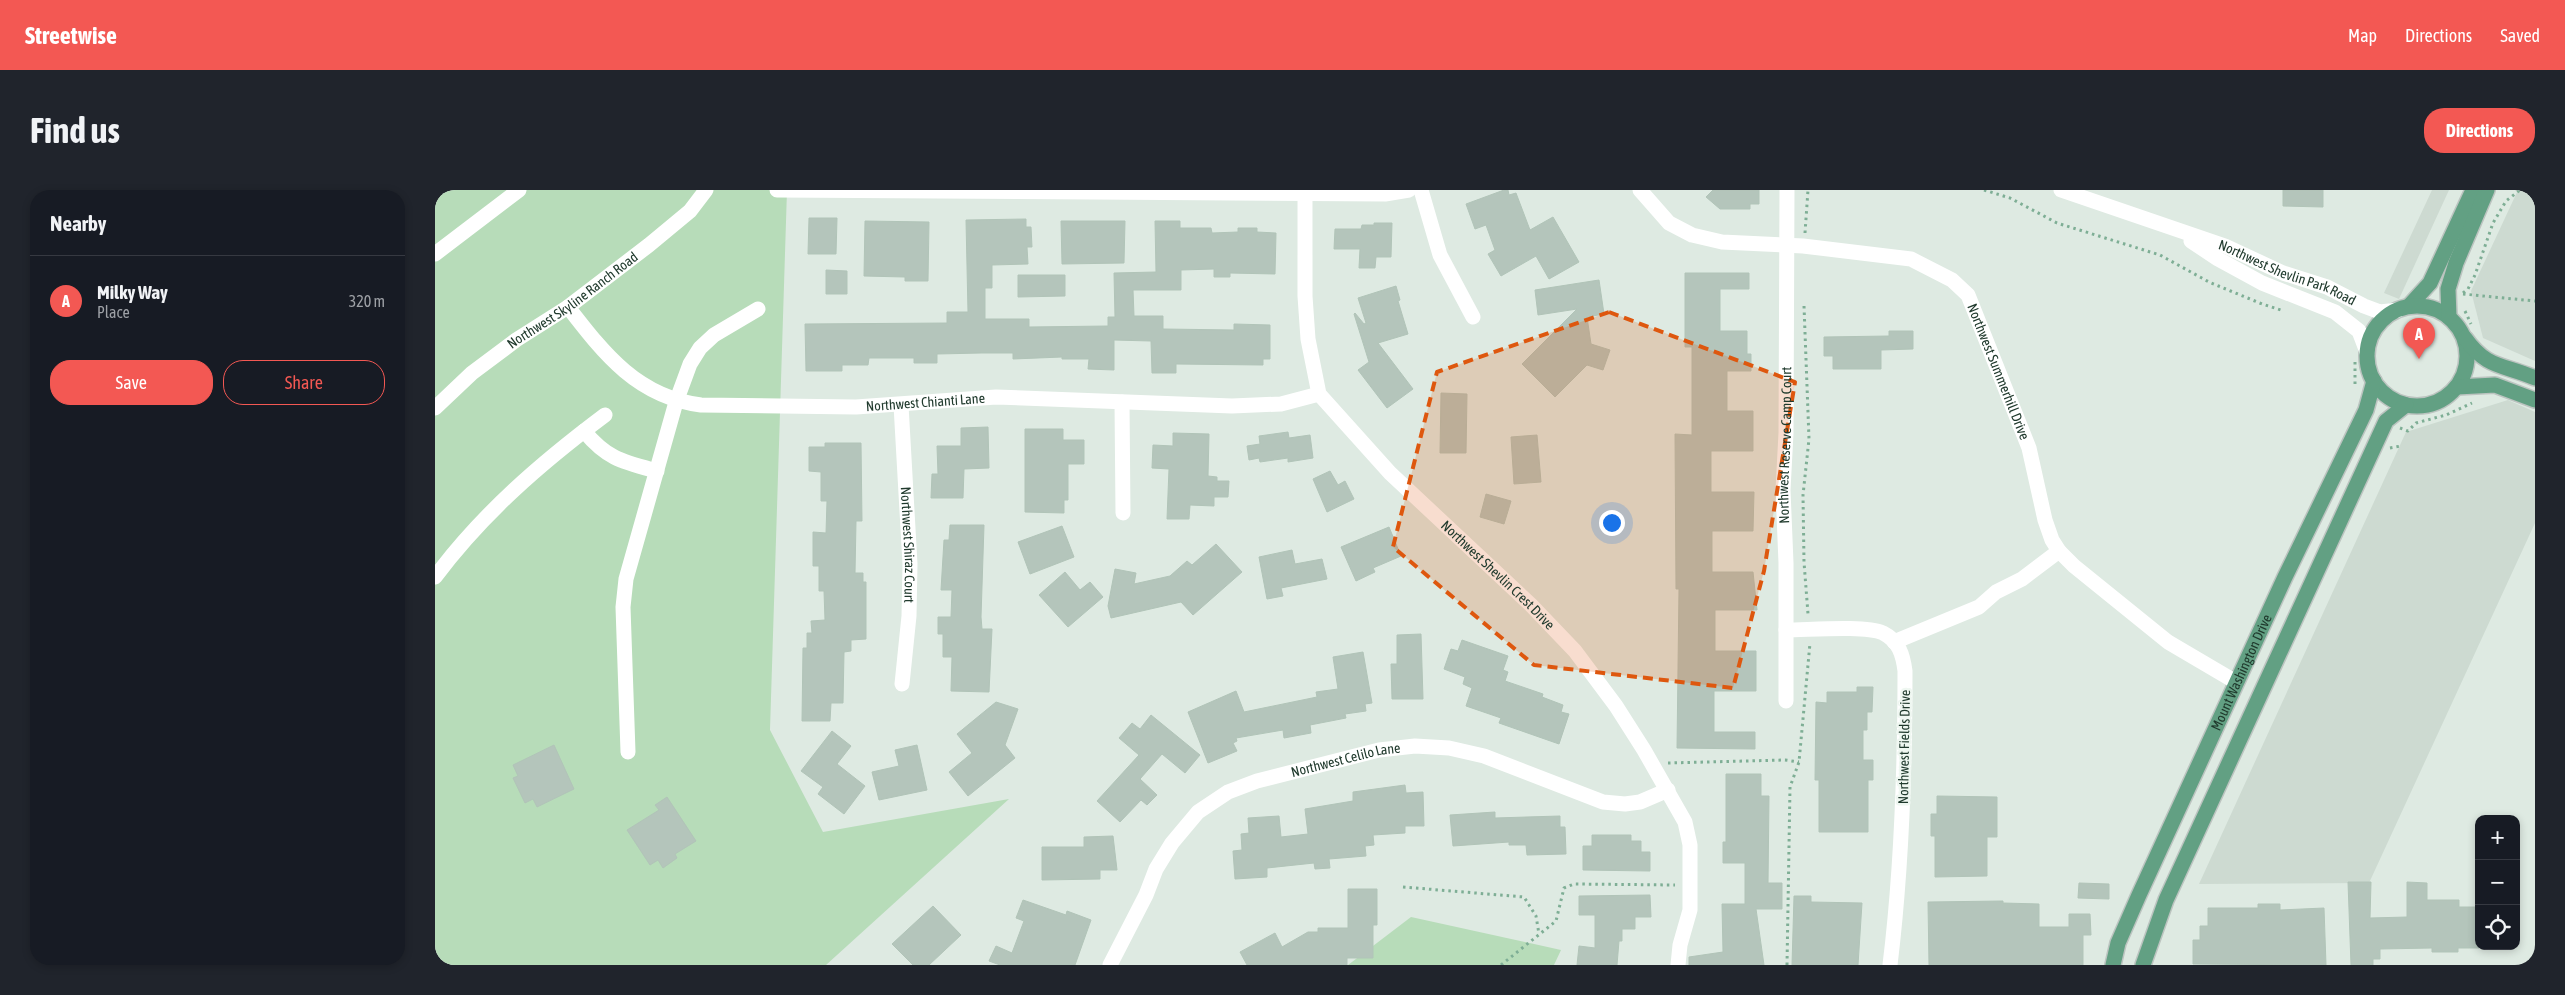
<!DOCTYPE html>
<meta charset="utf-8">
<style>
:root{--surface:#171b24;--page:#20242c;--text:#f1f3f6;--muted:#9ea1a6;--line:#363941;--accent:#f35853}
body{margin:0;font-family:"Asap Condensed",sans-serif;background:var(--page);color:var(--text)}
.controls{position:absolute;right:15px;bottom:15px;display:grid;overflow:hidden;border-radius:10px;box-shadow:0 2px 8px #0003}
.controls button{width:45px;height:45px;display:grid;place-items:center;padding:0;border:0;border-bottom:1px solid var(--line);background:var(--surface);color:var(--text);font:25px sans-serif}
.you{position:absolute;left:1176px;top:332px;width:18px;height:18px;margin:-12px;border:4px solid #fff;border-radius:50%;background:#1a73e8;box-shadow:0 0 0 8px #1a73e833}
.badge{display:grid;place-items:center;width:32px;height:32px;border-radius:50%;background:var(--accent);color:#fff;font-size:16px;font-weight:700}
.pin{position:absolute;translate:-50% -41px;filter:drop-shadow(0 1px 2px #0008)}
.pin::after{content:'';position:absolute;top:26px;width:18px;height:15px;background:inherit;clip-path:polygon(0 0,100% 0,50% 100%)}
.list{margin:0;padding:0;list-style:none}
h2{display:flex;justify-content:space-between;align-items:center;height:65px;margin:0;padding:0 20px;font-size:21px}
h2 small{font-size:16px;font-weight:400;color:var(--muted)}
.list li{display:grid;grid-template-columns:32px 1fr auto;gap:15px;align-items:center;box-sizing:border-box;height:90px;padding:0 20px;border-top:1px solid var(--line)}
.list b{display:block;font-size:19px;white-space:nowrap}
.list p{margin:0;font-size:16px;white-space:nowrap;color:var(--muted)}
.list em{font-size:16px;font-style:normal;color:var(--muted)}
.actions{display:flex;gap:10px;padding:15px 20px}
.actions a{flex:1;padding:11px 0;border:1px solid var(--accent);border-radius:20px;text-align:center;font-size:18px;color:var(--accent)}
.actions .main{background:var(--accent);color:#fff}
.icon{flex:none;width:28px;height:28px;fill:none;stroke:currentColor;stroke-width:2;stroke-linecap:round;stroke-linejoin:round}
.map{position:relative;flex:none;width:2100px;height:775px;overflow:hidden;border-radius:20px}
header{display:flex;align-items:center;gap:30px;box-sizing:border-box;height:70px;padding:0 25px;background:var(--accent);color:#fff}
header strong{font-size:24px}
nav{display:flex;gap:28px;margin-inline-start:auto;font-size:18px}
.intro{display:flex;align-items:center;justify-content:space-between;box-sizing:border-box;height:120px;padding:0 30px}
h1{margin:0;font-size:35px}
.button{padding:12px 22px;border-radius:20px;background:var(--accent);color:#fff;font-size:18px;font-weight:700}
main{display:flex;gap:30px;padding:0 30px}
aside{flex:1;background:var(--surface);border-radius:20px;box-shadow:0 2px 8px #0003}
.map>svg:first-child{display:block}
.built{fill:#cddad1}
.green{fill:#b7dcb9}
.building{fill:#b4c5bb;stroke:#b1c4b8}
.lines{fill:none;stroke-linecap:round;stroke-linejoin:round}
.major-casing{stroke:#bcc4c0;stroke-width:18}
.path{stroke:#7eae95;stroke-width:3;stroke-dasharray:2.5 4;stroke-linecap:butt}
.minor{stroke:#fff;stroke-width:15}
.major{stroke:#62a083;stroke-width:15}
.marked{fill:#de570e;fill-opacity:0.2;stroke:#de570e;stroke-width:4;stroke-dasharray:10 6;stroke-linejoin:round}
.labels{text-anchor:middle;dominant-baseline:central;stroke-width:5;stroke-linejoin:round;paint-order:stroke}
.street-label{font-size:14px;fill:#203a2d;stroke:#eff7f1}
</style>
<header>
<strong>Streetwise</strong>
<nav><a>Map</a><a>Directions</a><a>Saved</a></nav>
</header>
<div class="intro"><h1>Find us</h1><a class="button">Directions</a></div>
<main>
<aside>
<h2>Nearby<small></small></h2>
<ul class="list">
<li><span class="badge">A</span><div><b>Milky Way</b><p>Place</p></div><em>320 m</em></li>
</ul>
<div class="actions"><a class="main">Save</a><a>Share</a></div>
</aside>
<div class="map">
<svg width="2100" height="775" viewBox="0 0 2100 775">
<rect width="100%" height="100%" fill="#deeae2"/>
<g class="built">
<path d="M1997,0H2014L1964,109L1949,103Z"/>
<path d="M2083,0H2100V171L2048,148L2036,101Z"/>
<path d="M2073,210L2100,222V333L1934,693L1764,694L1971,242Z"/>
</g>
<g class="green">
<path d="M0,0H352L335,540L388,642L574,609L391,775H0Z"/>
<path d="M976,727L1126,760L1119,775H913Z"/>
</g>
<g class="building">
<path d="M1069,0H1073L1074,5L1081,3L1095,40L1118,27L1144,72L1114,89L1101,66L1066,86L1053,64L1060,60L1051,35L1040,39L1031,14Z"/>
<path d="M1278,0H1324V14H1315V19H1285L1271,7Z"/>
<path d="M1848,0H1888V17L1848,16Z"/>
<path d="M374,28H402L401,64H373Z"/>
<path d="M591,29V37H596L597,57H592L593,74L557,75V98H550V129H594V137L673,136V127H680L679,83L721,82L720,31H745V38H776L777,43L803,42V38H822V42L841,43L840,84L795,83V87H779V79L746,80V100H698L699,126H728V139L799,140V134L835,135V169H828V175L741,174V183H717L716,151L679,150V180L653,179L654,169H627V167L578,169V163H546L502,164V173H479V168H434L433,175H407V181H371L370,134L512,133V122H533L531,30Z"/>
<path d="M430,31L494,32L493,91H470V87L429,86Z"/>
<path d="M626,31H690L689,73L627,74Z"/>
<path d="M939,33H957L956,67H941L940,78H924L925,59H899L900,39H926L927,35H939Z"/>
<path d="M391,80L412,81V104H391Z"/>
<path d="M1250,83H1314V99H1285V141H1312V164H1316V181H1292V221H1318V261H1276V302H1319L1318,341H1277V382H1318L1322,420H1280V461H1321V501H1279V542H1320V559L1242,558L1244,399H1241L1240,244L1257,245V157H1250Z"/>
<path d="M583,85H630V106L583,107Z"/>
<path d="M1164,90L1169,124L1152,127L1156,154L1175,160L1168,180L1152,175L1120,207L1087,174L1142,119L1103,125L1100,100Z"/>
<path d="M961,96L965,110L963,111L973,144L943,153L978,199L952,218L923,180L934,172L919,124L920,123L929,134L931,133L923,108Z"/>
<path d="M1454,141H1478V159L1446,160V179H1398V166H1389V147L1454,146Z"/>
<path d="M1006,203L1032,204L1031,263H1005Z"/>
<path d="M553,237L554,278L529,279L528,308H496L497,284H503L502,256H526V238Z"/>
<path d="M590,239H628V250H649V274H633V310H629V323L590,322Z"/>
<path d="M853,242L854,248L875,245L878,268L853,272V268L825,272L824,268L814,270L812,256L825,254L824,246Z"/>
<path d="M738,243L774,244L773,286L782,287V291H794L793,307H779V316L755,315L754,329H732L734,279L717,278L718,255L738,256Z"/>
<path d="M1102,245L1106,292L1079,294L1076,247Z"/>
<path d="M390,253H426L427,331H421L420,383H428V392H431V449L416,450V461L409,462L408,513H396L395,531H367L368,458H372V443H377L376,431L390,430L389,401H384V376H378V342L391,343L392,311H386V282L374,281V257H390Z"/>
<path d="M895,281L903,295L910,291L919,309L892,322L878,289Z"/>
<path d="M1051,304L1076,311L1069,334L1045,327Z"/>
<path d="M515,335H549L546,427L547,439H557L554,502L516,501L517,467H508V444H503V427H516L517,400H506L509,350H514Z"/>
<path d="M627,336L639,367L595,384L583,352Z"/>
<path d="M954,337L966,366L938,378L940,382L921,391L906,357Z"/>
<path d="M781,354L807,382L758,425L746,412L676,428L673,416L680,379L701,383L699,394L735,386L752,371L757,375Z"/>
<path d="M857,360L860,374L887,369L892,389L846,398L848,406L832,409L824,367Z"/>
<path d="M630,382L645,400L655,392L668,407L633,437L604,405Z"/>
<path d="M986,444L988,509H957L956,474H962V445Z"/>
<path d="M1027,450L1073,466L1068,480L1073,482L1070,491L1108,504L1107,507L1128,515L1126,522L1134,524L1124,554L1064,533L1066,528L1031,516L1037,498L1028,494L1030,487L1009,479L1016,459L1023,461Z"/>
<path d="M928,462L937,513L930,514L931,521L910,524L911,528L875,535L876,543L849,548L848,540L801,548L802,551L798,553L802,561L773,573L753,522L801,501L809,522L882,507L881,502L903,499L898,467Z"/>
<path d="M1422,497H1438L1437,522H1432V540H1428V570H1438V590H1433V642H1384V590H1380L1381,512L1392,513V502H1422Z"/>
<path d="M561,512L583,519L570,555L580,568L533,606L514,582L537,563L522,544Z"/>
<path d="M716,525L765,565L750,583L727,564L705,589L722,605L712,615L706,610L685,632L662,611L704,565L684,548L697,533L705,539Z"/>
<path d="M397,541L416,556L402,574L430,596L409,624L383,604L388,597L366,581Z"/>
<path d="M119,555L139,599L102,617L98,609L90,613L78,588L83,586L78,575Z"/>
<path d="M482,555L492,600L444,610L437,582L464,576L460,560Z"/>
<path d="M1291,584H1326V606H1334L1333,693H1347V719H1321L1329,775H1254V767L1288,762L1287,714H1310V673H1288V652H1291Z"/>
<path d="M970,595L971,603L988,602L989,636H970V643L938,645L939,655L930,656L931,666L894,669L895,678L880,679L879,673L832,678V687L800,689L798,661L807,660L806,644L814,643L813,628L844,626L846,647L873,644L870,619L918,611V602Z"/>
<path d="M1502,606L1562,607V647H1552V686L1500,687V646H1496V624H1502Z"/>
<path d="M232,607L261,651L240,664L242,668L228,678L223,670L215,675L192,640L224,620L220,615Z"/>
<path d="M1060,622V628L1125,626V637H1130L1131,664L1092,665L1091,655H1074V652L1018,656L1015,625Z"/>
<path d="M1157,645H1196V651H1206V662H1215V681L1148,680V656H1157Z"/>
<path d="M678,646L682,680H665V689L607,690V657H649V647Z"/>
<path d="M1913,692H1936L1935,728L1972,727V692L1992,693V710H2024V717H2044V758H2023V762H1997V758L1945,759V769H1938V775H1916Z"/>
<path d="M1644,693L1674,694V709L1643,708Z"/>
<path d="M913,699H942V735H938V768H912V775H812L805,762L840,743L847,757L873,742H883V738H913Z"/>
<path d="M1215,705L1216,727H1200V739H1187V751H1184L1182,775H1142L1144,756L1160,758V725H1144V706Z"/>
<path d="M1359,706H1376V712L1427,713L1423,775H1357Z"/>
<path d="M588,710L631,725L632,721L656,730L640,775H565L554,771L561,756L577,763L589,731L581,728Z"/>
<path d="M1568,711V713L1604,714V737H1634V724H1655L1656,745H1648V775H1494L1493,712Z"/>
<path d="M1823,714H1845V720L1889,718L1891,775L1758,774V750H1765V736H1773V718H1823Z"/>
<path d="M498,716L526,745L494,775H478L457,754Z"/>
</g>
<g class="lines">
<defs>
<g id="major">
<path d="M1974,116L1995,93L2038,0"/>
<circle cx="1982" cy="166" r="50"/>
<path d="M2014,127L2013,99L2021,73L2052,0"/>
<path d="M2030,148C2052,179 2068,174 2100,188"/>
<path d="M2022,197L2060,195L2100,210"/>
<path id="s9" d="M1678,775L1683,753L1704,705L1850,387L1931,220L1939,191"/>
<path d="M1708,775L1731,710L1951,231L1971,215"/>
</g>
</defs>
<use href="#major" class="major-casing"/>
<g class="path">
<path d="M1549,0L1575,8L1622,33L1725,65L1774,92L1827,114L1849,121"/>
<path d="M1370,43L1373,0"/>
<path d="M2028,103L2033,99L2040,85L2058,33L2071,11L2085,0"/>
<path d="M2028,104L2100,111"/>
<path d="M1369,116L1374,249L1368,305L1369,372L1373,424"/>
<path d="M2030,121L2036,134"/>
<path d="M1920,172V195"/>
<path d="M1965,238L1973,241L1981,233L2011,225L2037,213"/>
<path d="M1955,258L1966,256"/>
<path d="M1233,573L1350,570L1364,572"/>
<path d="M968,697L1089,707L1101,726L1104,744"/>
<path d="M1066,775L1121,731L1129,698L1139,694L1240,695"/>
<path d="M1352,775L1355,597L1364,572L1375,453"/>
</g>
<g class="minor">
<path d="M342,0L950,4L974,0"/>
<path d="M986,0L1005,65L1038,127"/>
<path id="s1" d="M1205,0L1234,33L1257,45L1287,52L1368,56L1476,69L1517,90L1533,105L1594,258L1610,330L1617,350L1624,361L1639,376L1733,452L1801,492"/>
<path id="s2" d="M1626,0L1790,56L1848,83L1892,97L1929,116L1945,122L1963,120"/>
<path id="s3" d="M870,2V106L873,149L884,204L955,283L1096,415L1140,461L1181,516L1209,560L1250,632L1255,655V720L1245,755L1243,775"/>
<path d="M1756,51L1783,69L1827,93L1900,122L1924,141L1932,162"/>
<path d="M0,64L84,0"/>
<path id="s4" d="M133,117C170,165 203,207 266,215L421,217L561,207L797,216L846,214L884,204"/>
<path d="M687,212L688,323"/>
<path id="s5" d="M466,215L475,374L474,426L467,494"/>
<path id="s6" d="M0,218L37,183L81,150L133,117L214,55L255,21L271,0"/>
<path d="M149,241C172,269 188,272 222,281"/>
<path d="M0,387C48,323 106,273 170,225"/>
<path d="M1351,440C1374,440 1430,435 1448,443C1464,451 1468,465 1470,481C1470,580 1467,677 1455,775"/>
<path d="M1459,452L1544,417L1561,402L1587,389L1624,361"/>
<path id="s7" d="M1351,511V373L1348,300L1351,243L1352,0"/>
<path d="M193,562L188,417L191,389L241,212L255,174L265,158L279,145L323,119"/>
<path id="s8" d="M675,775L711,705L721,679L737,653L763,622L793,602L822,591L944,560L980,556L1014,558L1049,566L1168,612L1190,614L1205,612L1233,600"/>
</g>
<use href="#major" class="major"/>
</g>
<path class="marked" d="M1174,122L1360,192L1329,381L1298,498L1099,475L958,357L1002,182Z"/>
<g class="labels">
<g class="street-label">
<text stroke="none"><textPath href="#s2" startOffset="241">Northwest Shevlin Park Road</textPath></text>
<text stroke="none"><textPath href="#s6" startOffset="175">Northwest Skyline Ranch Road</textPath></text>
<text stroke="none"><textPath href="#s1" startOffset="441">Northwest Summerhill Drive</textPath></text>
<text stroke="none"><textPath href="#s4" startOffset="395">Northwest Chianti Lane</textPath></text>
<text stroke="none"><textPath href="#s7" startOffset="256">Northwest Reserve Camp Court</textPath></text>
<text stroke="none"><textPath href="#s5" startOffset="140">Northwest Shiraz Court</textPath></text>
<text stroke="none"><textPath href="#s3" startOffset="458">Northwest Shevlin Crest Drive</textPath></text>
<text stroke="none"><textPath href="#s9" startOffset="320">Mount Washington Drive</textPath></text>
<text transform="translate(1469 557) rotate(-89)">Northwest Fields Drive</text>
<text stroke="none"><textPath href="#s8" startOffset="336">Northwest Celilo Lane</textPath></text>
</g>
</g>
</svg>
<div class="controls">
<button>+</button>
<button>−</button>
<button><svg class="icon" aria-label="locate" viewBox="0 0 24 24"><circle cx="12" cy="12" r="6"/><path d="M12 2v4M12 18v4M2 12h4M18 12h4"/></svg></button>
</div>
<div class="you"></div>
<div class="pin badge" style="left:1984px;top:169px">A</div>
</div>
</main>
